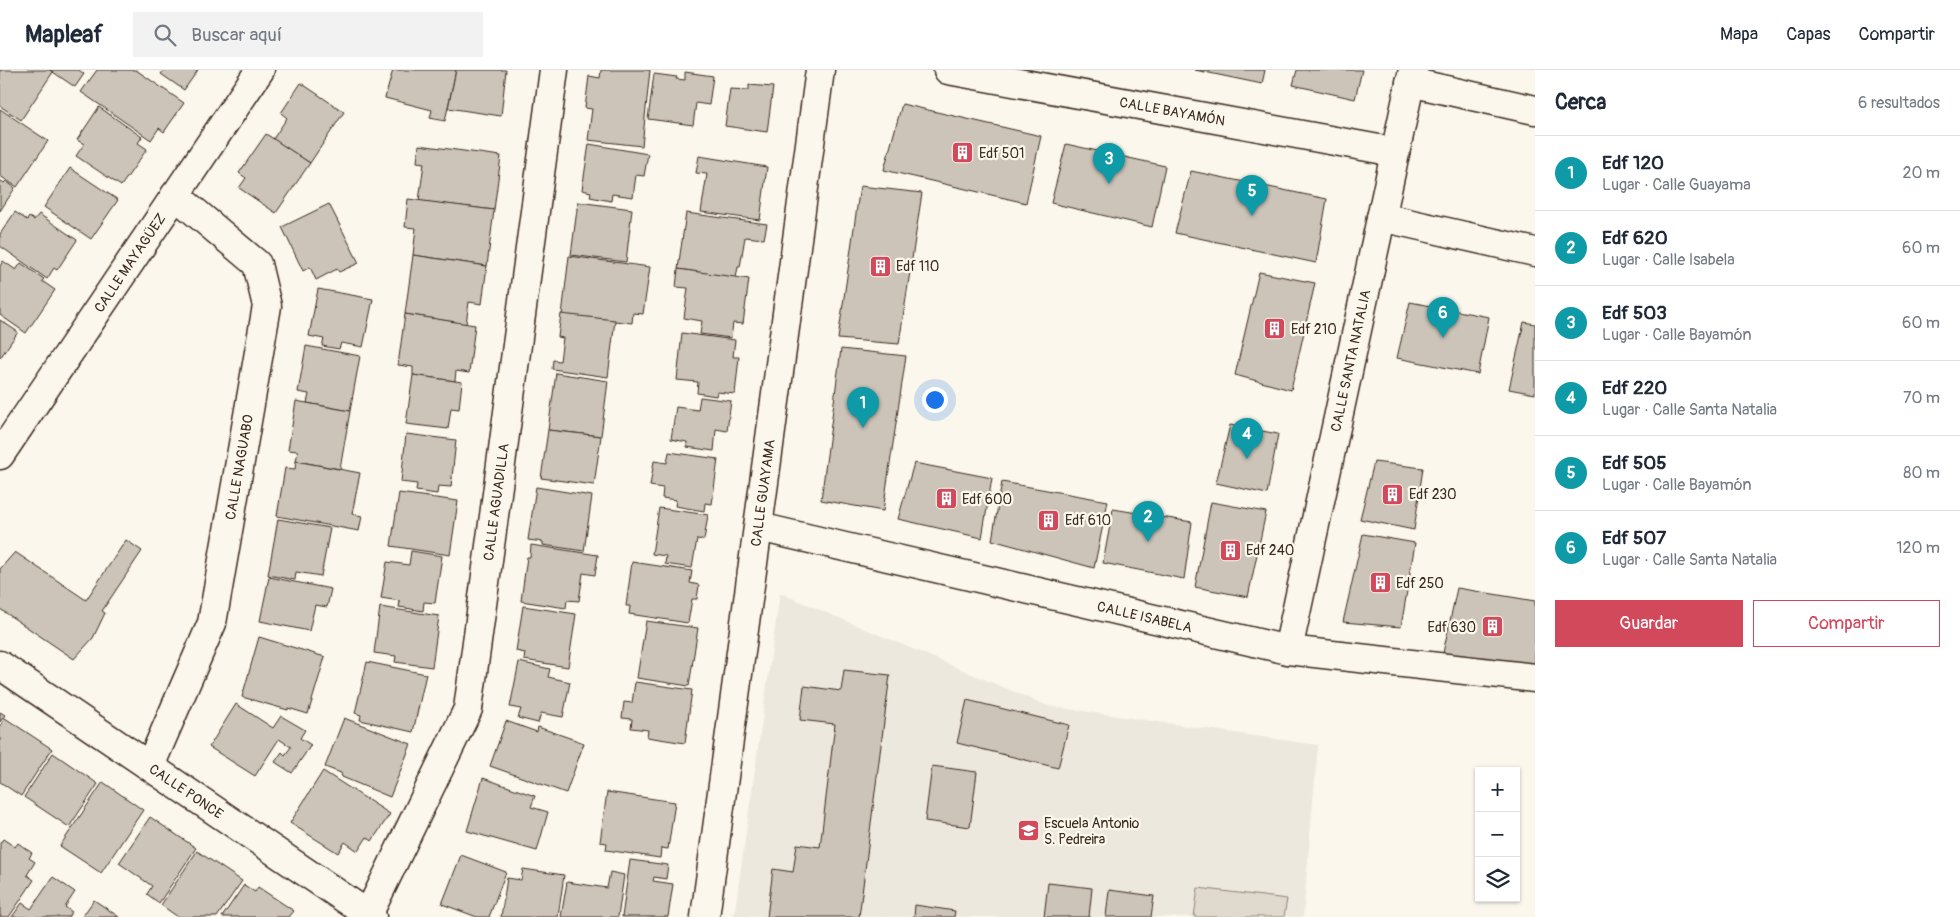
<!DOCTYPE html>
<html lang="es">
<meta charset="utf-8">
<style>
:root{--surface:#fff;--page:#f2f2f3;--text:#1f2937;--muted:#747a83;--line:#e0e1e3;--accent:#d1495b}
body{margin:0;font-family:Pangolin,sans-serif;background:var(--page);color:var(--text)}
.controls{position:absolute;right:15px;bottom:15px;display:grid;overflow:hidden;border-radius:0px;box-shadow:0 1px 4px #0004}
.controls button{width:45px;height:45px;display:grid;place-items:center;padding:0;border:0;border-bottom:1px solid var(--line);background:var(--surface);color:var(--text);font:25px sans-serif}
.you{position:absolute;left:934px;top:329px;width:18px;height:18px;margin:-12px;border:4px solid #fff;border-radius:50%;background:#1a73e8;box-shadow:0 0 0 8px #1a73e833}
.badge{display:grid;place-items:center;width:32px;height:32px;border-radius:50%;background:var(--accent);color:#fff;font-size:16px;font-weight:700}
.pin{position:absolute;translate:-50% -41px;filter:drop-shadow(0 1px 2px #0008)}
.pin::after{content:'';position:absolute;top:26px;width:18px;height:15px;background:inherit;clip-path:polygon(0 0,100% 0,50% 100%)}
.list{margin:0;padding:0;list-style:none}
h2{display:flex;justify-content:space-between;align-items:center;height:65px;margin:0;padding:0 20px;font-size:21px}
h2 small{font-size:16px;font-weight:400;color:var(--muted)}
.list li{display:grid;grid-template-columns:32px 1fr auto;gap:15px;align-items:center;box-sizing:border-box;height:75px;padding:0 20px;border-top:1px solid var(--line)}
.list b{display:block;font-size:19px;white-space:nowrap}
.list p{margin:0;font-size:16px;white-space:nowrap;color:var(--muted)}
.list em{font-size:16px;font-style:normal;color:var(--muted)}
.actions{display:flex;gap:10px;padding:15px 20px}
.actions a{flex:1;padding:11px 0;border:1px solid var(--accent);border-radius:0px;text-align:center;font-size:18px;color:var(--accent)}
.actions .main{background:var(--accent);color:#fff}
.icon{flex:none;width:28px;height:28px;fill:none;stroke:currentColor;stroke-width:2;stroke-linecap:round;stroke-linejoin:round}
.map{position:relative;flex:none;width:1535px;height:847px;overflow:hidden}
header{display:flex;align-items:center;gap:30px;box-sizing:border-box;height:70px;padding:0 25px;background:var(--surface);border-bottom:1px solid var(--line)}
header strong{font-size:24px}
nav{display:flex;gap:28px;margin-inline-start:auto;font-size:18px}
.search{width:350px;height:45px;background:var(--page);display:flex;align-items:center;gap:12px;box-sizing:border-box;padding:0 18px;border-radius:0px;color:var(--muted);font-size:19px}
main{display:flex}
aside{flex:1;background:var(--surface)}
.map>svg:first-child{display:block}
.built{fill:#ede8dd}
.green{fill:#dfd9ce;stroke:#8d8276}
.building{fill:#ccc4b9;stroke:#3b2a1e}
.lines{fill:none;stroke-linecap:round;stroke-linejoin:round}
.minor-casing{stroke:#3b2a1e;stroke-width:31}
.minor{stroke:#fbf7ec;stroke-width:28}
.labels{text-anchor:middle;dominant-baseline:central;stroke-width:4.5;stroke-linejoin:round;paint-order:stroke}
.street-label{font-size:14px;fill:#3b2a1e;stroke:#fbf7ec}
.poi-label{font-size:14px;fill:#3b2a1e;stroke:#fbf7ec;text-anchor:start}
</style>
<header>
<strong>Mapleaf</strong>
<div class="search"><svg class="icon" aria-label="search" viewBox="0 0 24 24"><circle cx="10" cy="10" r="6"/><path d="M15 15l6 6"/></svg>Buscar aquí</div>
<nav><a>Mapa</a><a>Capas</a><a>Compartir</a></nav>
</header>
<main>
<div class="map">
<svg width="1535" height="847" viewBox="0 0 1535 847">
<rect width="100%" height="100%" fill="#fbf7ec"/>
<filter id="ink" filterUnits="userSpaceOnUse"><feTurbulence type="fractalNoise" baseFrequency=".02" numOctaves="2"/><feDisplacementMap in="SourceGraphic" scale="10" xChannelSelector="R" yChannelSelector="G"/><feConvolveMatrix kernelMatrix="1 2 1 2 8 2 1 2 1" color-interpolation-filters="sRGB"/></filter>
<g filter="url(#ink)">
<path class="built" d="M780,523L1048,636L1318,675L1303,847H734Z"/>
<path class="green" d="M1198,818L1287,829L1284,847H1194Z"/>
<g class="building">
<path d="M0,0H50L53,2L21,50L0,36Z"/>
<path d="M50,0H79L84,4L75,17Z"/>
<path d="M97,0H136L184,33L164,62L159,58L151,70L81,22Z"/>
<path d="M164,0H198L184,20L161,4Z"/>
<path d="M393,0H456L445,51L430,48L432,40L385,28Z"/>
<path d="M456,0H506L501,46L448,38Z"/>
<path d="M601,0H650L642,76L588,70L592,39L585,38L589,6L600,8Z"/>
<path d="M1195,0H1265L1262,14Z"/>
<path d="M1297,0H1362L1355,29L1293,15Z"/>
<path d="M685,2L713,6L709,35L696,33L693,55L648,49L654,4L677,7L676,9L685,10Z"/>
<path d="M301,13L344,42L310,93L273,69L287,48L281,43Z"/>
<path d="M749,15L773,17L767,62L725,56L730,19L749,20Z"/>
<path d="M902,34L1041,66L1026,133L884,100Z"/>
<path d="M99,37L142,67L138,73L147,79L121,116L76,86L84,74L77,70Z"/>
<path d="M0,39L48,71L17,117L0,106Z"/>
<path d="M266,64L310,93L276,143L239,118L246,108L239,103Z"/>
<path d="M589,74L648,84L644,106L636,105L633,127L612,124L611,131L590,127L591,122L582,120Z"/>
<path d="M1066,74L1165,96L1152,157L1051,133Z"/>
<path d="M419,75L501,86L494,140L419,131L424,93L417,92Z"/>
<path d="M699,86L767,97L760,150L701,142L707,104L696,103Z"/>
<path d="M70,98L118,130L91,169L44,137Z"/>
<path d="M1191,101L1327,129L1316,193L1175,163Z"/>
<path d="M0,110L4,113L6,111L15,118L0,141Z"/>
<path d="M860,116L922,123L899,274L838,269Z"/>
<path d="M408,129L494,140L487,196L413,185L416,158L405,157Z"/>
<path d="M578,132L632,139L626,192L571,185Z"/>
<path d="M329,134L359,193L339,202L337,199L316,210L310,197L303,201L282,157Z"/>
<path d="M15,142L27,150L29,147L34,150L39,144L77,170L57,200L54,198L47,209L0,176V164Z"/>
<path d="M686,143L767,154L764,169L745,167L740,197H738L736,208L678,199Z"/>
<path d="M413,185L487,196L482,234L469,232L466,254L405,244Z"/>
<path d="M569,186L650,197L643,244L633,243L632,253L562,245Z"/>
<path d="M3,191L16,200L21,193L44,209L42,211L55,220L26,263L0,245V196Z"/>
<path d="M678,199L749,209L743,254L733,253L731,268L700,264L702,251L684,248L688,218L676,217Z"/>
<path d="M1259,202L1315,213L1291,320L1235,305Z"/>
<path d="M318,219L373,229L363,277L341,273L339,279L322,276L324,269L309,266Z"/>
<path d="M1410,232L1489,247L1478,304L1397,288Z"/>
<path d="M405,244L475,255L469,303L456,301L455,311L413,305V297L398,295Z"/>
<path d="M561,244L615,250L608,307L552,299L553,290L560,291L563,268L558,267Z"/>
<path d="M0,250L18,262L0,288Z"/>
<path d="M1524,252L1535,254V324L1509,319Z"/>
<path d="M682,263L735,270L733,287H739L735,324L717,322L716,326L697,323L698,312L677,310Z"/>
<path d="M306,276L360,286L350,341L307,333L309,324L298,322Z"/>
<path d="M841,279L906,286L883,441L821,430Z"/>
<path d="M556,303L608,311L601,366L548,360Z"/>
<path d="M413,305L462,312L459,339L451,338L448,359L406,354Z"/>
<path d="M700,327L731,331L727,361L716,359L714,381L687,377V372L671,369L676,337L698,340Z"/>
<path d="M296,331L350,341L340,399L296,391L298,381L288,380Z"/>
<path d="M1230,355L1278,364L1267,424L1216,413Z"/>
<path d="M548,360L601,366L594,415L541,408Z"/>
<path d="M406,364L456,370L451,417L438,416L437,424L416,421L417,414L401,412Z"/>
<path d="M669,382L718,389L712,434L705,433L704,441L675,436L676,430L662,428L663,418L650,416L654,391L667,393Z"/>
<path d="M296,391L360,403L352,444L362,446L359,461L277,446L285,398L295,399Z"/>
<path d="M1374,392L1423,398L1414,460L1360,449Z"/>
<path d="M914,393L992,408L982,468L898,449Z"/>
<path d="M1002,412L1108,431L1094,498L992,470Z"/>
<path d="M536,417L592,426L584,481L543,475V472L528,470Z"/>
<path d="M399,423L458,431L450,485L391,476Z"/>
<path d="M1211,432L1266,442L1248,527L1195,517Z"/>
<path d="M659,438L708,445L704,470L697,469L692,498L665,494L666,486L652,484Z"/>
<path d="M1113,439L1192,452L1184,509L1103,493Z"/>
<path d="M278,449L330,458L321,506L296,502L295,510L268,505Z"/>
<path d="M1363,464L1415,473L1401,557L1343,552Z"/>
<path d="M126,470L142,481L102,541L105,543L93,568L74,589L0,539V499L15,482L86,530Z"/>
<path d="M531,475L598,485L595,505L583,503L579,531L567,530L566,538L521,531L527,487H530Z"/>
<path d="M411,481L442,486L435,533L424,532L423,541L399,537L400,531L381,528L387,492L409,495Z"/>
<path d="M632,492L692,501L690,513L699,515L697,529H692L688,553L629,544L630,536H626Z"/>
<path d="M269,507L331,519L327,537L315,535L309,561L260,551Z"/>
<path d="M1457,518L1535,531V595L1443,583Z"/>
<path d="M523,536L576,544L568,597L524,590L525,583L516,581Z"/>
<path d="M380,537L439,546L432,597L395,592L396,586L374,583Z"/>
<path d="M646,551L698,558L689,616L637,608Z"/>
<path d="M259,567L325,587L308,644L288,638V640L242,627Z"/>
<path d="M367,592L426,604L413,662L360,650L361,645L355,643Z"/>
<path d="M519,592L550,599L548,607L570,612L563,647L541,643L538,653L518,648L521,639L510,637Z"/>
<path d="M844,600L890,605L859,847H767L773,799L793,802L797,774L820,777L835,654L800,650L804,616L841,621Z"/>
<path d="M635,612L692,620L685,673L647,667L648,660L631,658L632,649L622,648L624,632L632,633Z"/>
<path d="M967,630L1069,655L1058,698L957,673Z"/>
<path d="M236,634L273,658L281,646L305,660L300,668L311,675L292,703L275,692L282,682L285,685L291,677L279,669L255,706L209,677Z"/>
<path d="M0,642L5,645L0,652Z"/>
<path d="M5,648L52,679L21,726L0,712V656Z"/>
<path d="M344,648L411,674L390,727L342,707L341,703L325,697Z"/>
<path d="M506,651L537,662L538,657L584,673L566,723L490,696Z"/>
<path d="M53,683L98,714L69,757L24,727Z"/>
<path d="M932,696L977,702L970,757L925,751Z"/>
<path d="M323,701L390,744L372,771L367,767L358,781L345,772L338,783L290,753Z"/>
<path d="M483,708L535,726L531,737L548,742L537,781L467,761Z"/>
<path d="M103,712L143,740L101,803L60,776Z"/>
<path d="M607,722L675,732L668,779L661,778L660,788L606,780L607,773L600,772Z"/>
<path d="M150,747L196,778L159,833L147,824L152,816L119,793Z"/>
<path d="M3,769L15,777L18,773L32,783L29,788L35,792L27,805L34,810L9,847H0V773Z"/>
<path d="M197,781L242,811L217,847H178L161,835Z"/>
<path d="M461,785L506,802L489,847H477L442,834Z"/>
<path d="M630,790L668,795L666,809L654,807L653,811L673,814L668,847H622Z"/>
<path d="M523,799L564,805L558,847H501L507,808L521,810Z"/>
<path d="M610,802L624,805L618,847H561L567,812L607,818Z"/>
<path d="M53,807L75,822L65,837L72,842L68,847H12L22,833L31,839Z"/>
<path d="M1048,813L1092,818L1089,847H1044Z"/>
<path d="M244,815L255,822L258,817L294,841L289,847H222Z"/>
<path d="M1109,820L1154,826L1151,847H1106Z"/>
<path d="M94,830L119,847H82Z"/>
<path d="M915,835L955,841L954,847H914Z"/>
</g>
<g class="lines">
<defs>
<g id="minor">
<path id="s1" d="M948,0L1395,82"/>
<path d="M1410,12L1535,40"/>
<path d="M1381,147L1535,182"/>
<path id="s2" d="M0,385L260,0"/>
<path id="s3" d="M759,457L1288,580L1535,608"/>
<path id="s4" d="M1288,580L1413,0"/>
<path id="s5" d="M0,595L372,847"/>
<path id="s6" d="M150,696L212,553L267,236L257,194L175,125"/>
<path id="s7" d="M368,845L468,639L554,0"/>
<path id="s8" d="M705,847L820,0"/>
</g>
</defs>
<use href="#minor" class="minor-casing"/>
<use href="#minor" class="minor"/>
</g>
</g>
<defs>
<symbol id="building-square" viewBox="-11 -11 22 22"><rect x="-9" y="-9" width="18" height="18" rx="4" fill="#d1495b" stroke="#fbf7ec"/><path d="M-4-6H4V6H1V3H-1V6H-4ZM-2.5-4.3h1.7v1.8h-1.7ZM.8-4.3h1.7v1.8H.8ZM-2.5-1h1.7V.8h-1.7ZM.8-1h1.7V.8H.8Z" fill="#fff"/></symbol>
<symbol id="school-square" viewBox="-11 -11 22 22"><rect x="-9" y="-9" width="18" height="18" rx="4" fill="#d1495b" stroke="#fbf7ec"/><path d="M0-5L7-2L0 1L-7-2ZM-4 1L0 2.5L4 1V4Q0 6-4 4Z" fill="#fff"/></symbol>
</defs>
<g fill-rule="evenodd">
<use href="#building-square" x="950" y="70" width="25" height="25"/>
<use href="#building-square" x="868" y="184" width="25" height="25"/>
<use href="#building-square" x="1262" y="246" width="25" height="25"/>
<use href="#building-square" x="1380" y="412" width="25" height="25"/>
<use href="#building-square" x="934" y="416" width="25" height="25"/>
<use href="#building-square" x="1036" y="438" width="25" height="25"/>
<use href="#building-square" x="1218" y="468" width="25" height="25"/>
<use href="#building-square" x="1368" y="500" width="25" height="25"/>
<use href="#building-square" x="1480" y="544" width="25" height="25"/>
<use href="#school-square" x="1016" y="748" width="25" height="25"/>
</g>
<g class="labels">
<g class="street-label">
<text stroke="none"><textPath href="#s1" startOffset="228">CALLE BAYAMÓN</textPath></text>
<text stroke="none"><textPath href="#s2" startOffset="232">CALLE MAYAGÜEZ</textPath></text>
<text stroke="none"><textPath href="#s4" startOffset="296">CALLE SANTA NATALIA</textPath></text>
<text stroke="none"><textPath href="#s6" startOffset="314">CALLE NAGUABO</textPath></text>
<text stroke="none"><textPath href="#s8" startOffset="428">CALLE GUAYAMA</textPath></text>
<text stroke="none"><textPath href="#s7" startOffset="438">CALLE AGUADILLA</textPath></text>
<text stroke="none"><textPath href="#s3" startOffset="396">CALLE ISABELA</textPath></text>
<text stroke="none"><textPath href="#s5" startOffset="225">CALLE PONCE</textPath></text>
</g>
<g class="poi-label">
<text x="979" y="83">Edf 501</text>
<text x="896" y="196">Edf 110</text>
<text x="1291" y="259">Edf 210</text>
<text x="1409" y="424">Edf 230</text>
<text x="962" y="429">Edf 600</text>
<text x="1065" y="450">Edf 610</text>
<text x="1246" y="480">Edf 240</text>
<text x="1396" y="513">Edf 250</text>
<text x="1476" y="557" text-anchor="end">Edf 630</text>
<text x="1044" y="753">Escuela Antonio<tspan x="1044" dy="16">S. Pedreira</tspan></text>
</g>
</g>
</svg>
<div class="controls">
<button>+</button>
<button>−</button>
<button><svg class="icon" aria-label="layers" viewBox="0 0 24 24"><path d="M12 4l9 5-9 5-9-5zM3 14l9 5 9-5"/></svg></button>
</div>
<div class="you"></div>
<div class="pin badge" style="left:863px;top:358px;background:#0f9aa8">1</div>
<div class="pin badge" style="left:1148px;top:472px;background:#0f9aa8">2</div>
<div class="pin badge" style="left:1109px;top:114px;background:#0f9aa8">3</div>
<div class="pin badge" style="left:1247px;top:389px;background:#0f9aa8">4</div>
<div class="pin badge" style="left:1252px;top:146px;background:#0f9aa8">5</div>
<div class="pin badge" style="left:1443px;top:268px;background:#0f9aa8">6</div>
</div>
<aside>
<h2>Cerca<small>6 resultados</small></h2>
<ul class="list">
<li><span class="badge" style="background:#0f9aa8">1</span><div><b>Edf 120</b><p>Lugar · Calle Guayama</p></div><em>20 m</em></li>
<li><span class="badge" style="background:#0f9aa8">2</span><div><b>Edf 620</b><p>Lugar · Calle Isabela</p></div><em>60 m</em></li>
<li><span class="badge" style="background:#0f9aa8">3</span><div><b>Edf 503</b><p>Lugar · Calle Bayamón</p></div><em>60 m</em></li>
<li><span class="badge" style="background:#0f9aa8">4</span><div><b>Edf 220</b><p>Lugar · Calle Santa Natalia</p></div><em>70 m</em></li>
<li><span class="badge" style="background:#0f9aa8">5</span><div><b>Edf 505</b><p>Lugar · Calle Bayamón</p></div><em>80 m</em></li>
<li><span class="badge" style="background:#0f9aa8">6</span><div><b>Edf 507</b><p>Lugar · Calle Santa Natalia</p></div><em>120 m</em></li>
</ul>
<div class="actions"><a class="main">Guardar</a><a>Compartir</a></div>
</aside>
</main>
